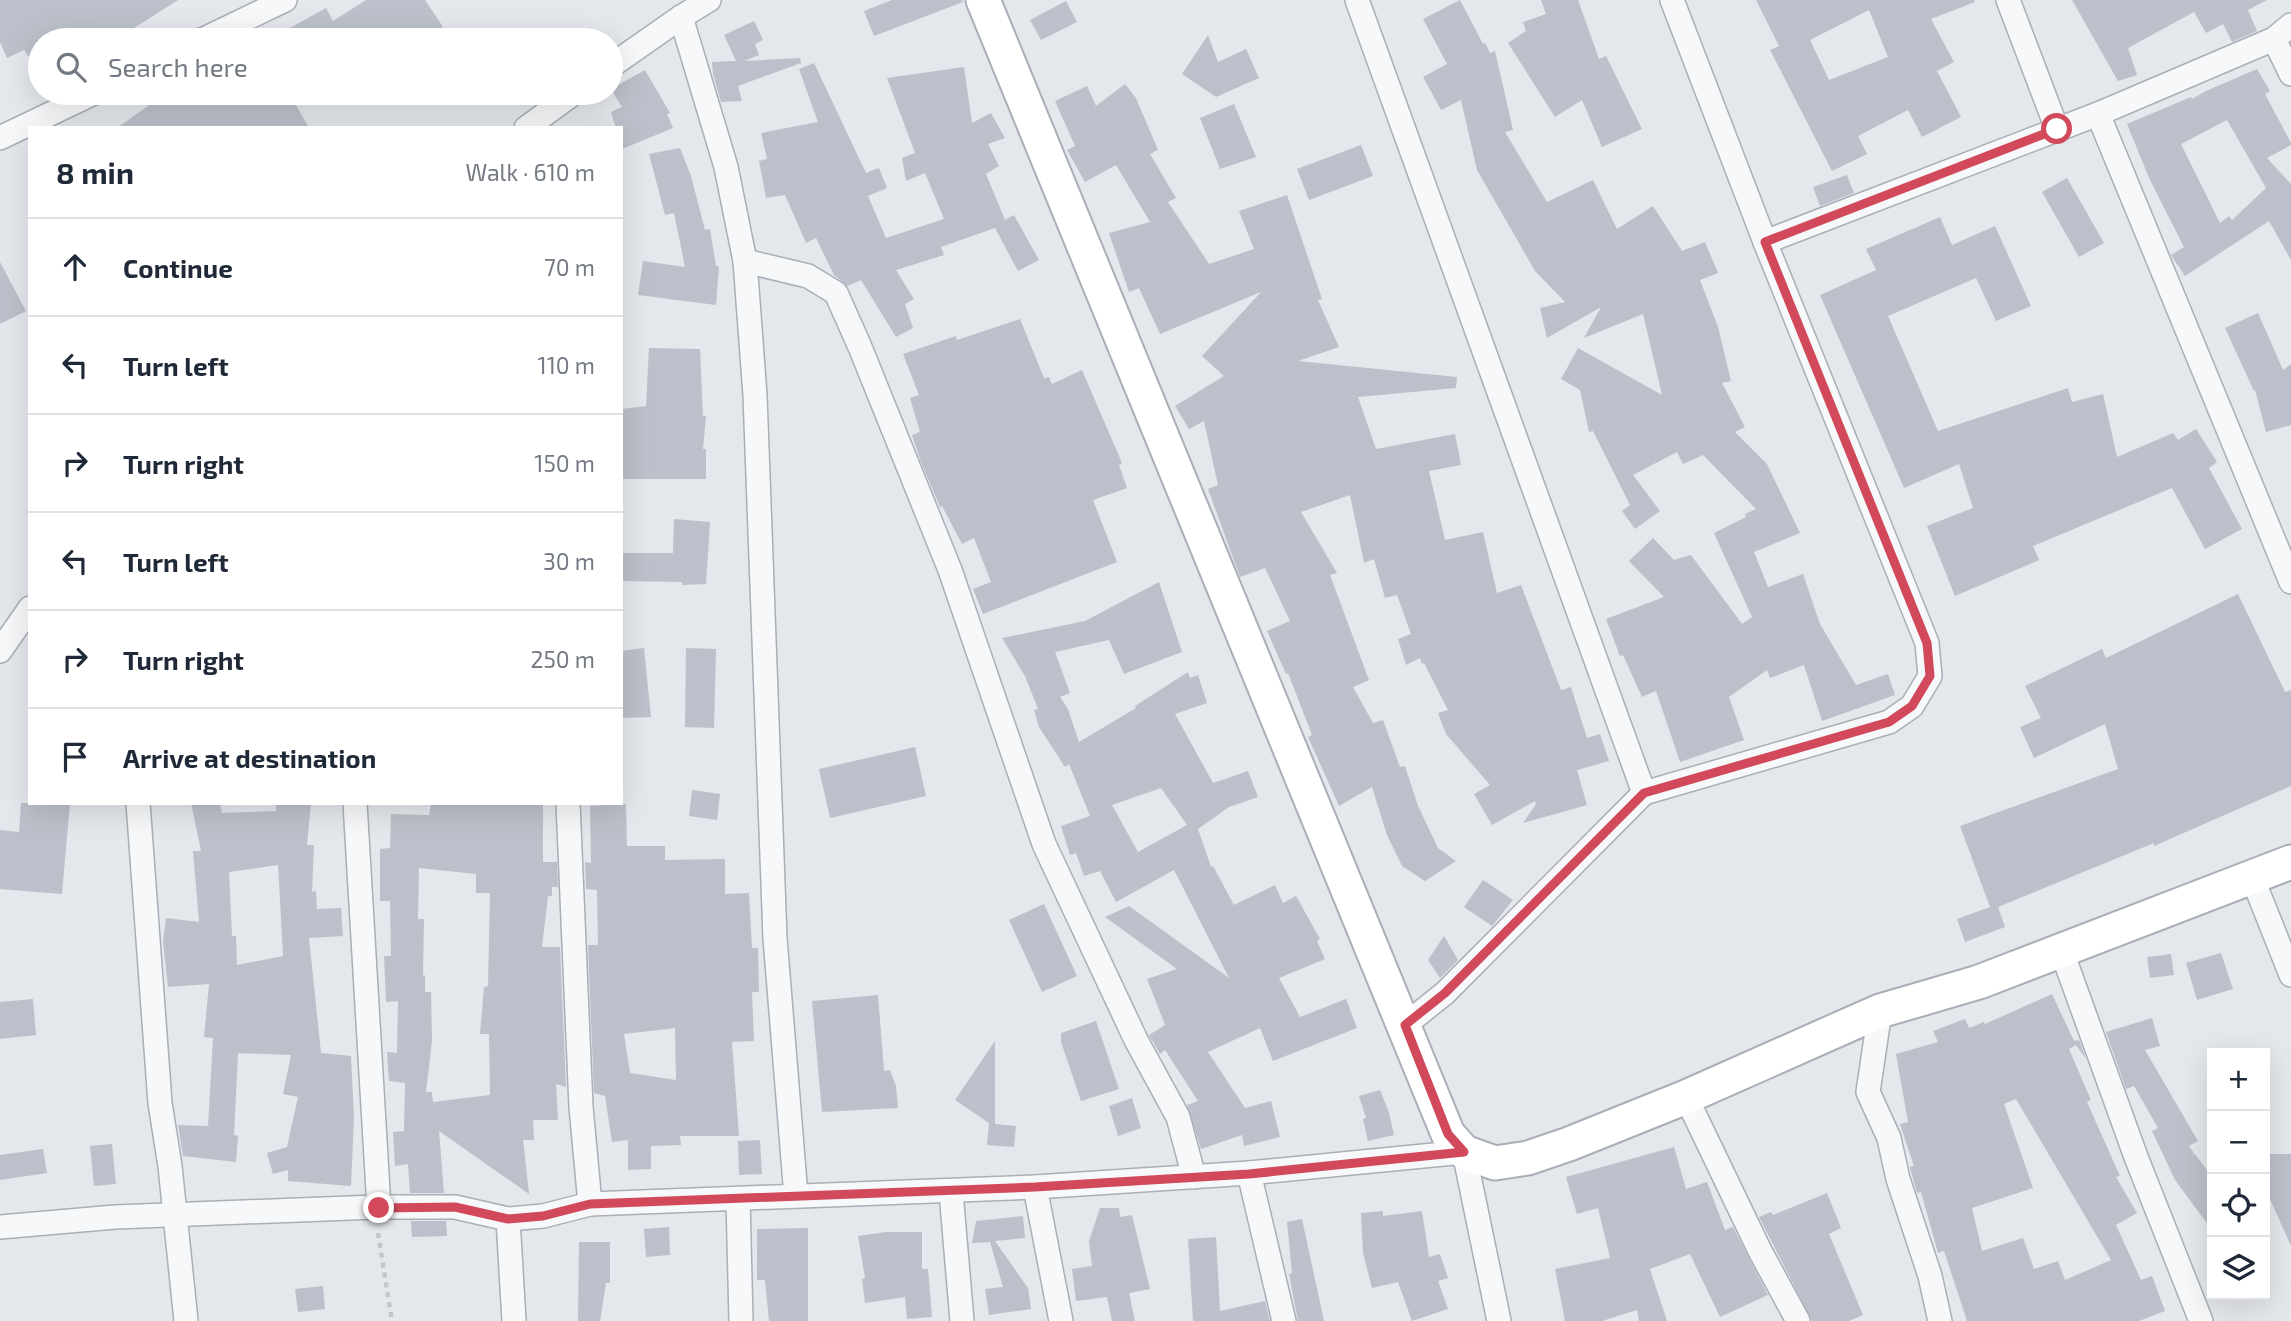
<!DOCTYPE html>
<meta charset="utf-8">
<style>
:root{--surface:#fff;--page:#f2f2f3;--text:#1f2937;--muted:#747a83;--line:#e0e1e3}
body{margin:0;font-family:"Exo 2",sans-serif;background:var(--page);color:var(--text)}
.controls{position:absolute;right:21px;bottom:21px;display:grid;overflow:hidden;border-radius:0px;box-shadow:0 7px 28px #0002}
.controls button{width:63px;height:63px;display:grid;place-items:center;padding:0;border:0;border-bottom:2px solid var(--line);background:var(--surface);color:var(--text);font:35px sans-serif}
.stop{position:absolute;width:21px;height:21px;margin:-16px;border:5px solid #d1495b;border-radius:50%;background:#fff}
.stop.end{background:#d1495b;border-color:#fff;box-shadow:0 2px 7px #0008}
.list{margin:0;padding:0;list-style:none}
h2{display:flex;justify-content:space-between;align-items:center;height:91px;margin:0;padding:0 28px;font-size:30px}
h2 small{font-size:23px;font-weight:400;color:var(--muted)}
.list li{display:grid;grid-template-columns:46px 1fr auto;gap:21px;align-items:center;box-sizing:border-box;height:98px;padding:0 28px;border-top:2px solid var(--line)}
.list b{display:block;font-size:26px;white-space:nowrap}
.list em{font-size:23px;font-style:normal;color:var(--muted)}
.icon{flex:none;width:38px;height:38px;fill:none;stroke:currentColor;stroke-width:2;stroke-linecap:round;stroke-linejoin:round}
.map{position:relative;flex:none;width:2291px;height:1321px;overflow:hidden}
.search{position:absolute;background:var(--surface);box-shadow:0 7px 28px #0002;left:28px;top:28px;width:595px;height:77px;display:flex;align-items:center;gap:18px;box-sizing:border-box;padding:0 24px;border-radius:38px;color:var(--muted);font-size:26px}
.panel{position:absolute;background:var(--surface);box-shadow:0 7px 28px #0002;left:28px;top:126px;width:595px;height:679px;border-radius:0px}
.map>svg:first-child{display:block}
.building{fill:#bbc0ca;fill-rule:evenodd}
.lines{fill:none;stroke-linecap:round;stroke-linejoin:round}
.street-casing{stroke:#a9aeb7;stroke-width:26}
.secondary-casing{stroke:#a9aeb7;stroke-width:37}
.path{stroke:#c2c5cb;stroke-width:4.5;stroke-dasharray:5 5;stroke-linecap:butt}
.street{stroke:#f7f8fa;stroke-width:23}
.secondary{stroke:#fff;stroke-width:33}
.route{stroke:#d1495b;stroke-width:9}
</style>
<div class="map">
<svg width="2291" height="1321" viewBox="0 0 2291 1321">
<rect width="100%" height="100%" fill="#e4e7ec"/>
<g class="building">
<path d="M0,0H178L115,40H40V71L24,50L7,58L0,42Z"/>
<path d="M366,0H425L443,27L422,40H268L326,8L333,21Z"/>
<path d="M892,0H962L963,2L874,36L864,11Z"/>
<path d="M1460,0L1483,44L1485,43L1490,53L1495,51L1513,130L1505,132L1547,202L1593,180L1617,229L1653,206L1682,251L1705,242L1718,273L1700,280L1718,327L1731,381L1722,383L1745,427L1735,432L1767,464L1800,533L1754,552L1768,587L1803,574L1820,624L1856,685L1888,674L1895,695L1822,721L1804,665L1770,678L1767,670L1729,697L1744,740L1680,762L1656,691L1642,697L1623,655L1620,656L1606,619L1664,597L1629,561L1653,538L1674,560L1691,555L1742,624L1752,617L1714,533L1746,517L1745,514L1756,509L1703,455L1683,464L1677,452L1633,475L1660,511L1635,529L1622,511L1630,505L1593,431L1589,432L1580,390L1561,379L1578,348L1662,395L1643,314L1584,338L1601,307L1547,338L1540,308L1565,302L1535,271L1477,170L1461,100L1441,110L1423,77L1447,64L1423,19Z"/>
<path d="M1541,0H1578L1599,59L1606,56L1642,129L1602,147L1582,100L1555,117L1508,43L1526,31L1523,22L1546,14Z"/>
<path d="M1756,0H1974L1975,2L1931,19L1954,62L1937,71L1961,117L1922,137L1908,110L1858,136L1867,154L1832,171L1770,50L1779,46ZM1869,10L1888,57L1829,80L1810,40Z"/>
<path d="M2072,0H2267L2248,10L2257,31L2232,42L2223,24L2206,33L2194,12L2128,48L2137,75L2118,81Z"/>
<path d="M1066,1L1077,22L1041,40L1030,20Z"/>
<path d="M754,21L763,40L755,44L759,55L744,61L800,58L801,63L738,86L742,101L721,102L713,74L712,62L736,61L724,35Z"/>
<path d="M1208,35L1218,62L1246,49L1259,78L1216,97L1182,74Z"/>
<path d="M814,63L866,173L879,168L887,188L868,196L886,238L944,219L925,173L906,181L902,158L915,153L887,78L964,67L972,123L991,113L1005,138L988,144L999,166L986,174L1005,220L1014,215L1039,260L1018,271L995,228L941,247L944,255L896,270L914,299L905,304L913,328L896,337L861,280L848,286L834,275L816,238L806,243L785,195L766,198L759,161L767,159L761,133L818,122L799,69Z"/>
<path d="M2257,69L2270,91L2265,94L2291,143V145L2267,158L2291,184V260L2269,221L2185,276L2171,255L2184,247L2150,180L2127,124L2191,97L2192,99L2206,91ZM2227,120L2266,188L2232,220L2229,216L2220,223L2181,144Z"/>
<path d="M645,70L670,113L667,114L673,128L622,149L621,128H616L611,112L622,107L611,89Z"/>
<path d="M1125,84L1136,98L1158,150L1150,154L1176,198L1168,202L1209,264L1254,249L1239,211L1287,195L1322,299L1318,300L1339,347L1298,361L1457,377L1456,388L1358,397L1376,449L1455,434L1461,465L1429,471L1445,540L1483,532L1497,593L1521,585L1561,690L1571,687L1587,738L1600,734L1609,761L1577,770L1587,805L1523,823L1536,804L1535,801L1492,825L1474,794L1490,785L1446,734L1438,713L1448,710L1424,663L1422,664L1420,658L1406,665L1398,639L1411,634L1397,595L1385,598L1374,559L1364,563L1350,495L1301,512L1337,573L1330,575L1369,680L1353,687L1373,723L1383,720L1400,767L1405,766L1418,806L1438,848L1456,861L1425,881L1402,866L1387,835L1372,787L1339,806L1308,737L1312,735L1288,673L1286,674L1267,631L1290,621L1265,568L1240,577L1208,489L1218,485L1204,421L1189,429L1175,406L1224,376L1202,356L1261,292L1160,334L1139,288L1129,292L1109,233L1150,222L1116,165L1085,182L1067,150L1075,146L1055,101L1087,86L1096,106Z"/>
<path d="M166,93H289L309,128H117Z"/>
<path d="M1234,104L1256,157L1220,169L1200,118Z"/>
<path d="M1361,145L1373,176L1309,200L1297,169Z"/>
<path d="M680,148L691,176L705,230L710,229L716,266H719L716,305L638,295L643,261L685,267L674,213L665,215L649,154Z"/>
<path d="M1847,175L1854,193L1820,206L1813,187Z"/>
<path d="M2067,178L2104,243L2079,257L2042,192Z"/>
<path d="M1940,217L1952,245L1995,226L2031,306L1996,321L1976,278L1888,316L1938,431L2068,388L2072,402L2103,394L2117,457L2173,433L2178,440L2196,429L2217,462L2209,468L2242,529L2205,549L2172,488L2033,546L2039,560L1955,596L1927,526L1973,508L1959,464L1904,488L1820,295L1876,270L1866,249Z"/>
<path d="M0,262L26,311L0,324Z"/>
<path d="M2258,313L2283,370L2291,364V425L2266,432L2255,390L2254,391L2225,328Z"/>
<path d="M1020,319L1044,378L1049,377L1052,384L1082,370L1122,463L1119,465L1127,488L1093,500L1117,562L983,614L973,589L991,582L974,538L962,544L942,506L940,507L921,462L912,435L920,432L910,398L919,395L903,354L956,336L957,340Z"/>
<path d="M649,348L700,349L703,416H706L703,449H706V479H621V409L646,406Z"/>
<path d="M674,519L710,522L706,584L682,585V582L621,581V553H673Z"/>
<path d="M1159,582L1182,652L1124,674L1109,640L1055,652L1070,693L1060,697L1068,709L1079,742L1136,708L1135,706L1188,672L1190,678L1198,675L1207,703L1175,714L1213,783L1248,771L1258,797L1229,807L1198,829L1211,867L1213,866L1234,905L1275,885L1283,903L1296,896L1320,939L1317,941L1325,959L1279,978L1300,1017L1346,999L1357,1028L1273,1061L1260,1028L1208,1052L1245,1108L1271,1101L1280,1137L1244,1146L1242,1135L1201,1149L1187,1105L1198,1101L1165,1050L1160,1054L1149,1035L1165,1025L1147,979L1177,969L1105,917L1129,906L1229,978L1174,870L1116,902L1100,871L1084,876L1076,853L1070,855L1061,826L1090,816L1069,764L1065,767L1039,727L1034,710L1038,709L1025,676L1002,638L1085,621ZM1161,788L1187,825L1138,852L1112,805Z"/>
<path d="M2238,594L2285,692L2291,690V786L2154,846V843L1998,907L2005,927L1965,942L1957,919L1990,907L1960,826L2118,769L2105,724L2034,758L2020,727L2041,718L2025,686L2102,649L2106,658Z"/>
<path d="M644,648L651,717L621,718V651Z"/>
<path d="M686,648L716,649L714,728L685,727Z"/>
<path d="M915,747L926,796L830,818L819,769Z"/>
<path d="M692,790L720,794L717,820L689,816Z"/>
<path d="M21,803H70L62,894L0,889V830L19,832Z"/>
<path d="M191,803H220L222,813L276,811V803H311L307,845H314L312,892L316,891L317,909L341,908L343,936L309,938L321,1053L351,1056L354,1118L351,1186L288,1181V1170L273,1174L267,1153L287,1147L298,1097L283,1094L291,1055L238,1053L234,1135L238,1136L236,1162L183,1156L178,1125L208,1126L213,1038L204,1037L209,984L168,987L163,942L166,918L199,922L193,851H201ZM278,865L283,956L237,965L236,936H232L229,872Z"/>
<path d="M431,803L543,804V862H557L558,887H552V896H548L542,947H560L566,1087L556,1084L558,1120H533L534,1140H523L529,1194L439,1131L444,1193H410L408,1164L395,1166L393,1132L404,1131L405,1083L389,1081L387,1052L397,1053L398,1001L386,1002L384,956H391L390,901H380V849L390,848L391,814L429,815ZM419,868L476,874V893H490L488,986L484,987L480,1034H489L490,1095L433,1102L432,1092H426L432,1040L431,992H425V975L423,976L424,919H418Z"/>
<path d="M626,804L627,846H665V860L725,859V894L749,893L752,948H758L759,992H752L754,1041L732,1042L739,1136H680L681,1145L651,1146V1169L628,1170V1140L612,1142L605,1096L594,1093L588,945H598L597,890L586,889L585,862L591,863L590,806ZM675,1028L676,1080L630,1073L624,1034Z"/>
<path d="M1483,880L1513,900L1492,926L1464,907Z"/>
<path d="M1044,904L1077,976L1042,992L1009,920Z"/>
<path d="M1444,936L1458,960L1440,978L1428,960Z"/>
<path d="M2221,953L2233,989L2197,1000L2186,963Z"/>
<path d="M2171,954L2174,975L2150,978L2147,957Z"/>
<path d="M2052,994L2074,1041L2079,1040L2086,1059L2076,1045L2069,1049L2091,1100L2087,1102L2120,1176L2116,1177L2137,1213L2116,1225L2141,1280L2152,1276L2165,1311L2139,1321H1967L1944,1251L1938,1253L1921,1192L1917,1193L1912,1175L1910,1167L1914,1166L1900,1124L1908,1122L1896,1054L1938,1042L1933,1031L1965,1019L1969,1028L1984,1022L1985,1024ZM2016,1099L2111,1260L2065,1280L2058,1261L2034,1269L2023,1238L1982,1251L1972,1208L2033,1188L2004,1104Z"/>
<path d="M878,995L884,1071L890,1070L896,1086L898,1108L822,1112L812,1001Z"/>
<path d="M33,999L36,1035L0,1039V1002Z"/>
<path d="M2152,1018L2160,1046L2145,1050L2198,1141L2189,1146L2194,1153L2192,1154H2195L2212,1177V1230L2175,1180L2152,1131L2158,1128L2134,1086L2126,1089L2106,1032Z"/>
<path d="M1096,1021L1119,1089L1081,1101L1061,1042V1033Z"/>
<path d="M995,1041V1124L1016,1126L1014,1147L987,1145L989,1123L955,1100Z"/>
<path d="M1380,1090L1389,1113L1394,1135L1368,1141L1363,1119L1366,1118L1359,1096Z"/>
<path d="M1132,1098L1141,1128L1118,1136L1109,1106Z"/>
<path d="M760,1140L762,1174L739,1175L738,1141Z"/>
<path d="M112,1144L116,1184L94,1186L90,1146Z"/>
<path d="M1674,1147L1686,1189L1707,1182L1725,1230L1733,1227L1768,1295L1720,1317L1690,1254L1650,1269L1667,1321H1639L1637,1310L1602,1321H1565L1555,1269L1610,1258L1598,1208L1577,1214L1566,1177Z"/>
<path d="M43,1149L47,1173L0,1180V1155Z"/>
<path d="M2265,1154H2291V1246L2265,1188Z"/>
<path d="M1827,1193L1841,1228L1829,1234L1863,1315L1849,1321H1812L1759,1217L1771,1212L1773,1215Z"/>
<path d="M1100,1208H1119L1120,1217L1132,1215L1150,1289L1129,1293L1135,1321H1112L1107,1297L1076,1301L1072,1269L1092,1266L1089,1241Z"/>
<path d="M1383,1211V1216L1422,1211L1429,1257L1440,1254L1448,1278L1438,1281L1448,1309L1412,1321L1398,1282L1372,1288L1363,1253L1361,1213Z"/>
<path d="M1023,1216L1025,1238L995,1241L1028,1288L1031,1309L989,1315L985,1289L1003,1287L990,1242L972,1243L976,1221Z"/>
<path d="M1302,1219L1324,1321H1298L1289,1274L1292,1273L1287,1222Z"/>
<path d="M411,1221H446L447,1236L412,1237Z"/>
<path d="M669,1227L670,1255L646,1257L644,1229Z"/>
<path d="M808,1228V1321H769L765,1280H757V1229Z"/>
<path d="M886,1232H922V1269H928L932,1317L907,1319L905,1297L865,1303L862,1279L865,1278L858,1236Z"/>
<path d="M1216,1237L1220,1311L1265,1301L1270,1321H1193L1188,1239Z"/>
<path d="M579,1242H610V1283H606L600,1321H578Z"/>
<path d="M323,1286L325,1309L298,1312L295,1289Z"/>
</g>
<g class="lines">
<defs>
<g id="street">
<path d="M1357,0L1644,793L1445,993L1405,1025"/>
<path d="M2008,0L2057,129"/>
<path d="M681,17L726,167L745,261L755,395L775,938L796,1196"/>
<path d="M2274,39L2291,74"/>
<path d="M202,40L285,0"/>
<path d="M611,66L681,17L709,0"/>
<path d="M2098,114L2291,582"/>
<path d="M526,128L574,93"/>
<path d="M0,138L94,93"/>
<path d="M1765,242L2098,114L2274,39L2291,25"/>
<path d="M745,261L808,276L836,293L860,347L950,570L1044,844L1136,1040L1178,1117L1194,1177"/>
<path d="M0,651L30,608"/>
<path d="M1644,793L1889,722L1912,706L1930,676L1927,643L1765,242L1672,0"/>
<path d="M138,803L160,1103L170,1166L186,1321"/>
<path d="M355,803L379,1208"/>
<path d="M568,803L581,1107L590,1204"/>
<path d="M2252,877L2291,975"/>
<path d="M2062,952L2136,1157L2201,1321"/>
<path d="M1880,1011L1868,1092L1889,1138L1898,1179L1930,1276L1940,1321"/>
<path d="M1686,1097L1760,1251L1798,1321"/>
<path d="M1249,1173L1284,1321"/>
<path d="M1035,1187L1061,1321"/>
<path d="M951,1192L962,1321"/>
<path d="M738,1199L741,1321"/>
<path d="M508,1219L514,1321"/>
<path d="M0,1227L115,1217L375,1207H455L508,1219L543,1216L590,1204L1035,1187L1249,1173L1464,1152L1499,1321"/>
</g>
<path id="secondary" d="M983,0L1448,1134L1464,1152L1495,1163L1528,1158L1569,1144L1686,1097L1880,1011L1979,982L2291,862"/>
</defs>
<use href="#street" class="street-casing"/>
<use href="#secondary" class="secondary-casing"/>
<path class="path" d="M378,1233L392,1321"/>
<use href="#street" class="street"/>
<use href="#secondary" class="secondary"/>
</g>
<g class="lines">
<path class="route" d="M379,1208L455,1207L508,1219L543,1216L590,1204L1035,1187L1249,1174L1464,1152L1448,1134L1405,1025L1445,993L1644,793L1889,722L1912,706L1930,676L1927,643L1765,242L2057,129"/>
</g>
</svg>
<div class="controls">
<button>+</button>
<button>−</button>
<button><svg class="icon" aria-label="locate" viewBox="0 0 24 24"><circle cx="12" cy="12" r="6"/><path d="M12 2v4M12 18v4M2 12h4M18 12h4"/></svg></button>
<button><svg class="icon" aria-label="layers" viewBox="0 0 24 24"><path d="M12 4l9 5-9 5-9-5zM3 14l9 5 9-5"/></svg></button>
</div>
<div class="stop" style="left:2057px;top:129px"></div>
<div class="stop end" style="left:379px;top:1208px"></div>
<div class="search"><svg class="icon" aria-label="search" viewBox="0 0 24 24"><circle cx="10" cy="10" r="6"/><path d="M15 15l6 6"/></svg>Search here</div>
<section class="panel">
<h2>8 min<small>Walk · 610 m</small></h2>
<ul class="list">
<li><svg class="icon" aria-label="ahead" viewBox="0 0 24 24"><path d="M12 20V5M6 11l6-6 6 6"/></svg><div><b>Continue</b></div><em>70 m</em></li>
<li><svg class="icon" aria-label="left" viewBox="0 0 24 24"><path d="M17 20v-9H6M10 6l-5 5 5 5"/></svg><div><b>Turn left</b></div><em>110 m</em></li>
<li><svg class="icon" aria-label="right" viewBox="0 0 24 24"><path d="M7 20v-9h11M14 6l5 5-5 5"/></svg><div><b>Turn right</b></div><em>150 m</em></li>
<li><svg class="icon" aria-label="left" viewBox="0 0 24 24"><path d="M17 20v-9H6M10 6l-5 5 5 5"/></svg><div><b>Turn left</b></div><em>30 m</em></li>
<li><svg class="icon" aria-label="right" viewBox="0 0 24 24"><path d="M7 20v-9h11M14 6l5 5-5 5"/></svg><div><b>Turn right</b></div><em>250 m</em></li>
<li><svg class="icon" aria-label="arrive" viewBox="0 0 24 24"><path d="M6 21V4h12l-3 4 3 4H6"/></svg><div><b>Arrive at destination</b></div></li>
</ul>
</section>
</div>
